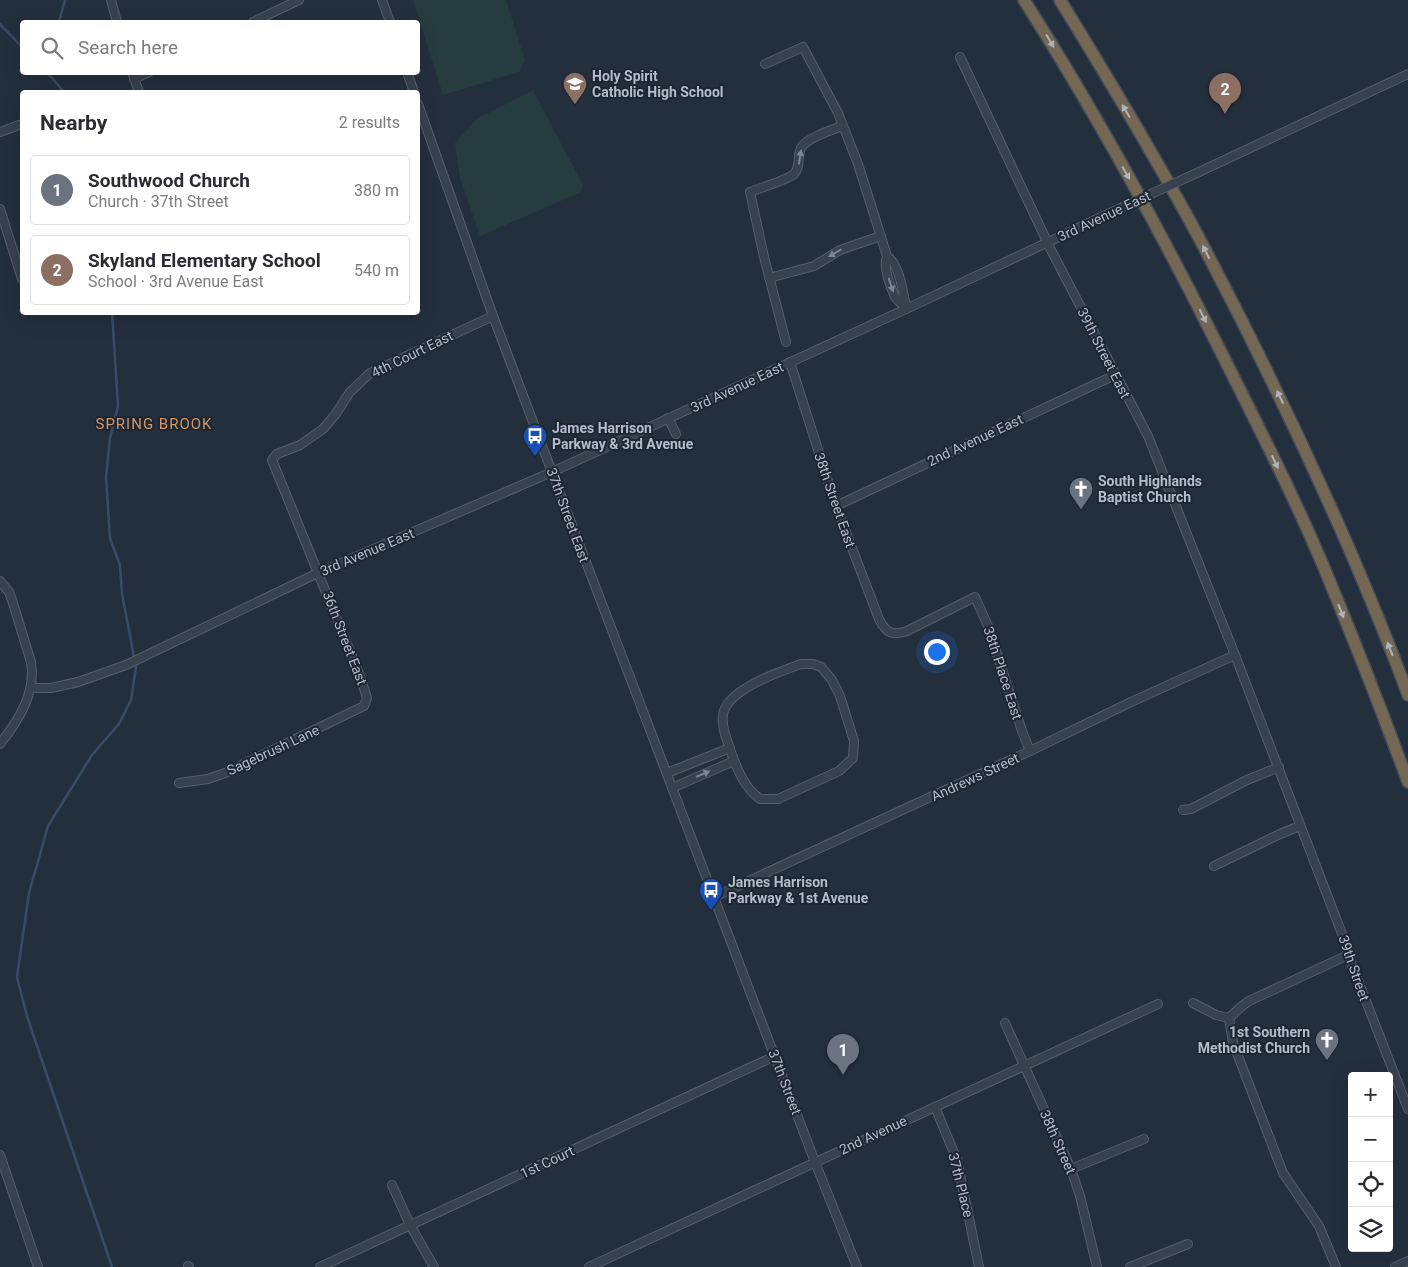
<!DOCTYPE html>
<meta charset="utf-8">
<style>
:root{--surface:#fff;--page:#f7f7f7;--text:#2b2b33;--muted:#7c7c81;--line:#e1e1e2;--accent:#56698c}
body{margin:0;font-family:Roboto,sans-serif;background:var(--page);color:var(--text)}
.controls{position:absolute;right:15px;bottom:15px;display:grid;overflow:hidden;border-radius:5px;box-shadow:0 5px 20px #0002}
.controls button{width:45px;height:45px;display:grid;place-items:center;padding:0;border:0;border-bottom:1px solid var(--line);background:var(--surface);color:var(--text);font:25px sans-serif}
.you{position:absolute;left:936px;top:651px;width:18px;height:18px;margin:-12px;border:4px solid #fff;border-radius:50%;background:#1a73e8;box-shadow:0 0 0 8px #1a73e833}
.badge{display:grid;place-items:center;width:32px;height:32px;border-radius:50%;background:var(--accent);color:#fff;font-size:16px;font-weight:700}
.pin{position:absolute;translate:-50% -41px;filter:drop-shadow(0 1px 2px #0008)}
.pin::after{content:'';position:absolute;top:26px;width:18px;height:15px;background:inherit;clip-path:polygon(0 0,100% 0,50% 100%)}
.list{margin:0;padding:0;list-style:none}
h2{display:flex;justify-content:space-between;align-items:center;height:65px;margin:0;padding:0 20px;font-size:21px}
h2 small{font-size:16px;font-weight:400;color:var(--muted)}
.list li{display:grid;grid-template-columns:32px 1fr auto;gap:15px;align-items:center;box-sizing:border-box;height:70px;margin:0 10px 10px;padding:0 10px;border:1px solid var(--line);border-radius:5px}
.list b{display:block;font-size:19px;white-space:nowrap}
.list p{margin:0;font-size:16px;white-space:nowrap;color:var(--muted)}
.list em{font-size:16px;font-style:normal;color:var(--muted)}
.icon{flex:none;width:28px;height:28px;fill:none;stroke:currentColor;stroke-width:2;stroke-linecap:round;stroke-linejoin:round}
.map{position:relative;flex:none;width:1408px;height:1267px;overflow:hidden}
.search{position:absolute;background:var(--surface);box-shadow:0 5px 20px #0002;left:20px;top:20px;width:400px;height:55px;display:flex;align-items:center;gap:12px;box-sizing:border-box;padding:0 18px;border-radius:5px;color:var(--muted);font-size:19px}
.panel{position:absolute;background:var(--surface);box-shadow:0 5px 20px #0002;left:20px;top:90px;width:400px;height:225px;border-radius:5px}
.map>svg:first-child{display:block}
.green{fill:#263c3f}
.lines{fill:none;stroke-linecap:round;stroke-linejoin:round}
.stream{stroke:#394c67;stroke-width:2.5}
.minor-casing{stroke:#565f6c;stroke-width:10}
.highway-casing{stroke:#434c59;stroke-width:14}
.minor{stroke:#38414e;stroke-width:8}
.highway{stroke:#746855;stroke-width:11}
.minor-bridge-casing{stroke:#565f6c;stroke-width:10;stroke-linecap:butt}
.minor-bridge{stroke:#38414e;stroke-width:8}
.oneway{fill:#aeb4bd}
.oneway2{fill:#7c8592}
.labels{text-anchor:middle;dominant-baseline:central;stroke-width:4;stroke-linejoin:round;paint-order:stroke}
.poi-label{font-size:14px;font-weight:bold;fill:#b4bcc9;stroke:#1d2633;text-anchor:start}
.street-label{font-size:14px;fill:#b4bcc9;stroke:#1d2633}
.neighbourhood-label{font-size:15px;letter-spacing:1px;fill:#d59563;stroke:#1d2633}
</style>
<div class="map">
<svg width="1408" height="1267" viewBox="0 0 1408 1267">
<rect width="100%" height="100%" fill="#242f3e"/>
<g class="green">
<path d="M413,0H506L525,60L519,72L443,95Z"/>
<path d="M533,90L583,185L581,192L480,236L460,178L455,143L477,119Z"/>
</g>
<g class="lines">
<g class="stream">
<path d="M59,22L65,0"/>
<path d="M0,24L22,47"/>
<path d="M47,72L64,92"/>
<path d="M112,1267L27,1016L17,977L29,893L48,826L92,755L119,724L131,700L136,667L122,594L120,565L110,538L106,477L110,438L118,406L112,312"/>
</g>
<defs>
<g id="minor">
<path d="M111,0L117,22"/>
<path d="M382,0L390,22"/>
<path d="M253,22L299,0"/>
<path d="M960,57L1051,250L1148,436L1235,655L1344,939L1348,955L1408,1109"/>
<path d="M765,64L803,47L838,113L858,164L887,256C883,267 890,286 895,297C898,301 903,305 906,309"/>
<path d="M132,72L139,92"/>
<path d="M407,72L414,92"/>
<path d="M134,79L149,72"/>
<path d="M418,104L493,316L581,549L815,1162L857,1267"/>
<path d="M0,132L22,124"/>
<path d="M1199,172L1408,74"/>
<path d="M0,209L22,279"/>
<path d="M887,256C900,265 903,293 906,307"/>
<path d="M769,278L814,266L840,250L881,236"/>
<path d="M786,342L764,257L750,192C760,188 787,180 794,174C801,167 797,156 801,148C806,138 832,130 842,126"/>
<path d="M790,362L836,506L879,619C886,633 892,636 907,631L975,597L988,626L1022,731L1030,751"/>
<path d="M668,418L676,434"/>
<path d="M836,506L1115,375"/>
<path d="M0,581L9,592L12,600L31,662C36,693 19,720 0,744"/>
<path d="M801,664H813L821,667L832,680L840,696L854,741L853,758L839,771L778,799H760C745,788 739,773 732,755C728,742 721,728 723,714C728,689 779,672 801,664Z"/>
<path d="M31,688H51L78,682L126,665L318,573L552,472L906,309L1114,211"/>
<path d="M667,773L730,748"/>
<path d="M179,783L208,779L225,773L364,706L367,698L360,676L272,460L277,454L300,445L323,429L335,415L350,392L370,373L493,316"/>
<path d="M672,788L734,761"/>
<path d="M1183,810L1191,809L1247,780L1279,767"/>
<path d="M1214,866L1280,834L1300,826"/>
<path d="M714,897L1030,751L1131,702L1235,655"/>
<path d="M1193,1003L1216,1015L1229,1018"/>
<path d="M1229,1018L1233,1043L1283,1173L1319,1226L1336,1267"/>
<path d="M1229,1018L1242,1006L1249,1001L1348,955"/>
<path d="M1005,1023L1071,1169L1080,1196L1097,1267"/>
<path d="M935,1107L957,1160L979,1267"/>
<path d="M0,1155L38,1267"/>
<path d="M1071,1169L1144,1139"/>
<path d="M392,1185L410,1225L434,1267"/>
<path d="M188,1266L189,1267"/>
<path d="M320,1267L775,1056"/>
<path d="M589,1267L1158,1004"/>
<path d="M1130,1267L1188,1244"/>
<path d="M1395,1267L1408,1261"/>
</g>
<g id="highway">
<path d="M1024,0C1096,113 1161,232 1221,352C1257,424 1294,496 1325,570C1354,640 1382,711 1408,782"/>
<path d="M1060,0C1108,78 1155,156 1198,236C1252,338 1302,441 1348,546C1369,595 1390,645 1408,695"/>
</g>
</defs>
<use href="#minor" class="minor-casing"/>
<use href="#highway" class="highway-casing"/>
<use href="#minor" class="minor"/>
<use href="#highway" class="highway"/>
<defs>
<path id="minor-bridge" d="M1114,211L1199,172"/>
</defs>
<use href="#minor-bridge" class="minor-bridge-casing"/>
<use href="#minor-bridge" class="minor-bridge"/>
</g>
<defs><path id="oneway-solid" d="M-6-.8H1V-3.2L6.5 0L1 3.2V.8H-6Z" transform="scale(1.25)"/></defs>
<g class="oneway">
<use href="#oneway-solid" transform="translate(1050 41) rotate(59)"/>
<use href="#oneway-solid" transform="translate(1126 111) rotate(-121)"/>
<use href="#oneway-solid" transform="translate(1126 173) rotate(60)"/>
<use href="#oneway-solid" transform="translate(1206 252) rotate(-117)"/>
<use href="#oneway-solid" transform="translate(1203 316) rotate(63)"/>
<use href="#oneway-solid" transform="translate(1280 397) rotate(-116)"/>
<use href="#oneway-solid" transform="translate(1275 462) rotate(65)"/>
<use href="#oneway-solid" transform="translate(1341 611) rotate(68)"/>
<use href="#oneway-solid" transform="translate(1390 649) rotate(-112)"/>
</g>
<g class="oneway2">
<use href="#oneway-solid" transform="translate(800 157) rotate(-81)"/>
<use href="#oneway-solid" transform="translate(835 253) rotate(150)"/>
<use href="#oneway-solid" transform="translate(891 285) rotate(72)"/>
<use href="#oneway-solid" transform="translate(703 774) rotate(-23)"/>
</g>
<defs>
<symbol id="school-pin" viewBox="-11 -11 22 30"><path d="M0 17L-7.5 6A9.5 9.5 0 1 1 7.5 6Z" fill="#8d6e63" stroke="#1d2633"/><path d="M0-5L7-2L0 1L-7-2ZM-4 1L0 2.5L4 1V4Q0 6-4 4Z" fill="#fff"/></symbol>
<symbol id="bus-pin" viewBox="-11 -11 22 30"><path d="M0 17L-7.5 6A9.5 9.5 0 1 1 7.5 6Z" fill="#1a4fb4" stroke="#1d2633"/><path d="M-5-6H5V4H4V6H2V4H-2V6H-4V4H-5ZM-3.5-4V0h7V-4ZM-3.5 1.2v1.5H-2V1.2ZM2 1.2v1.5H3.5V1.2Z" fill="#fff"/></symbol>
<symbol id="church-pin" viewBox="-11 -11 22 30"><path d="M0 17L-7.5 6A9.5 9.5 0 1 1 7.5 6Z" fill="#6b7280" stroke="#1d2633"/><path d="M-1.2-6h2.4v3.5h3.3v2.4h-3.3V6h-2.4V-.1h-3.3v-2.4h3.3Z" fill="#fff"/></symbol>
</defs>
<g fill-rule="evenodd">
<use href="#school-pin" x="561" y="70" width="28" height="38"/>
<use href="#bus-pin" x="521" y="422" width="28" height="38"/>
<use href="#church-pin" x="1067" y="475" width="28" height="38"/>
<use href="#bus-pin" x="697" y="876" width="28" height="38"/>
<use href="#church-pin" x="1313" y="1026" width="28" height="38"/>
</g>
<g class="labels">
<g class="poi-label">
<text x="592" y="76">Holy Spirit<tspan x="592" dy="16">Catholic High School</tspan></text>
<text x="552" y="428">James Harrison<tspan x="552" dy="16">Parkway &amp; 3rd Avenue</tspan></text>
<text x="1098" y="481">South Highlands<tspan x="1098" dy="16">Baptist Church</tspan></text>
<text x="728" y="882">James Harrison<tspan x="728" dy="16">Parkway &amp; 1st Avenue</tspan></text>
<text x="1310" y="1032" text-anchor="end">1st Southern<tspan x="1310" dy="16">Methodist Church</tspan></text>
</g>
<g class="street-label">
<text transform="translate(1104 216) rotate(-25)">3rd Avenue East</text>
<text transform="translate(1104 353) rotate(63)">39th Street East</text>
<text transform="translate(412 354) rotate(-26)">4th Court East</text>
<text transform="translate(737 387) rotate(-25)">3rd Avenue East</text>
<text transform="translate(975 440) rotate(-25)">2nd Avenue East</text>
<text transform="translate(835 500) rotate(71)">38th Street East</text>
<text transform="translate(568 515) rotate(70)">37th Street East</text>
<text transform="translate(367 552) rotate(-23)">3rd Avenue East</text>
<text transform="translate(345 638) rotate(69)">36th Street East</text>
<text transform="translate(1003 673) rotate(72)">38th Place East</text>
<text transform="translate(273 750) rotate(-25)">Sagebrush Lane</text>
<text transform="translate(975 777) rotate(-25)">Andrews Street</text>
<text transform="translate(1354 968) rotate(71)">39th Street</text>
<text transform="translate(785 1082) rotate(69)">37th Street</text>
<text transform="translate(873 1135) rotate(-25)">2nd Avenue</text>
<text transform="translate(1058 1142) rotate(66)">38th Street</text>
<text transform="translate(547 1162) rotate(-25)">1st Court</text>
<text transform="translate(961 1185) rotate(76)">37th Place</text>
</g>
<g class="neighbourhood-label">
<text x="154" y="424">SPRING BROOK</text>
</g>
</g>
</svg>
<div class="controls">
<button>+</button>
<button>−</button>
<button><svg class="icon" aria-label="locate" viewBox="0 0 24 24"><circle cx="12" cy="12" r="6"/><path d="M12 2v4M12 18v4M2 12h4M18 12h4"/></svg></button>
<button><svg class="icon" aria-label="layers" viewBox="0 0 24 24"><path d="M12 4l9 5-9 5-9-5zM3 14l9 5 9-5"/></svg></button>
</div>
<div class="you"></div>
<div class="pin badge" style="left:843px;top:1075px;background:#6b7280">1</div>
<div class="pin badge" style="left:1225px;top:114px;background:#8d6e63">2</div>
<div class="search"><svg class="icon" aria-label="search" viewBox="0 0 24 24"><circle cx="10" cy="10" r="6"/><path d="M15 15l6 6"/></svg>Search here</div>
<section class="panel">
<h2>Nearby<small>2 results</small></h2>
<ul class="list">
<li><span class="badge" style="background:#6b7280">1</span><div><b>Southwood Church</b><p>Church · 37th Street</p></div><em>380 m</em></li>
<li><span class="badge" style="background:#8d6e63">2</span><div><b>Skyland Elementary School</b><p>School · 3rd Avenue East</p></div><em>540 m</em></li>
</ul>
</section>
</div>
